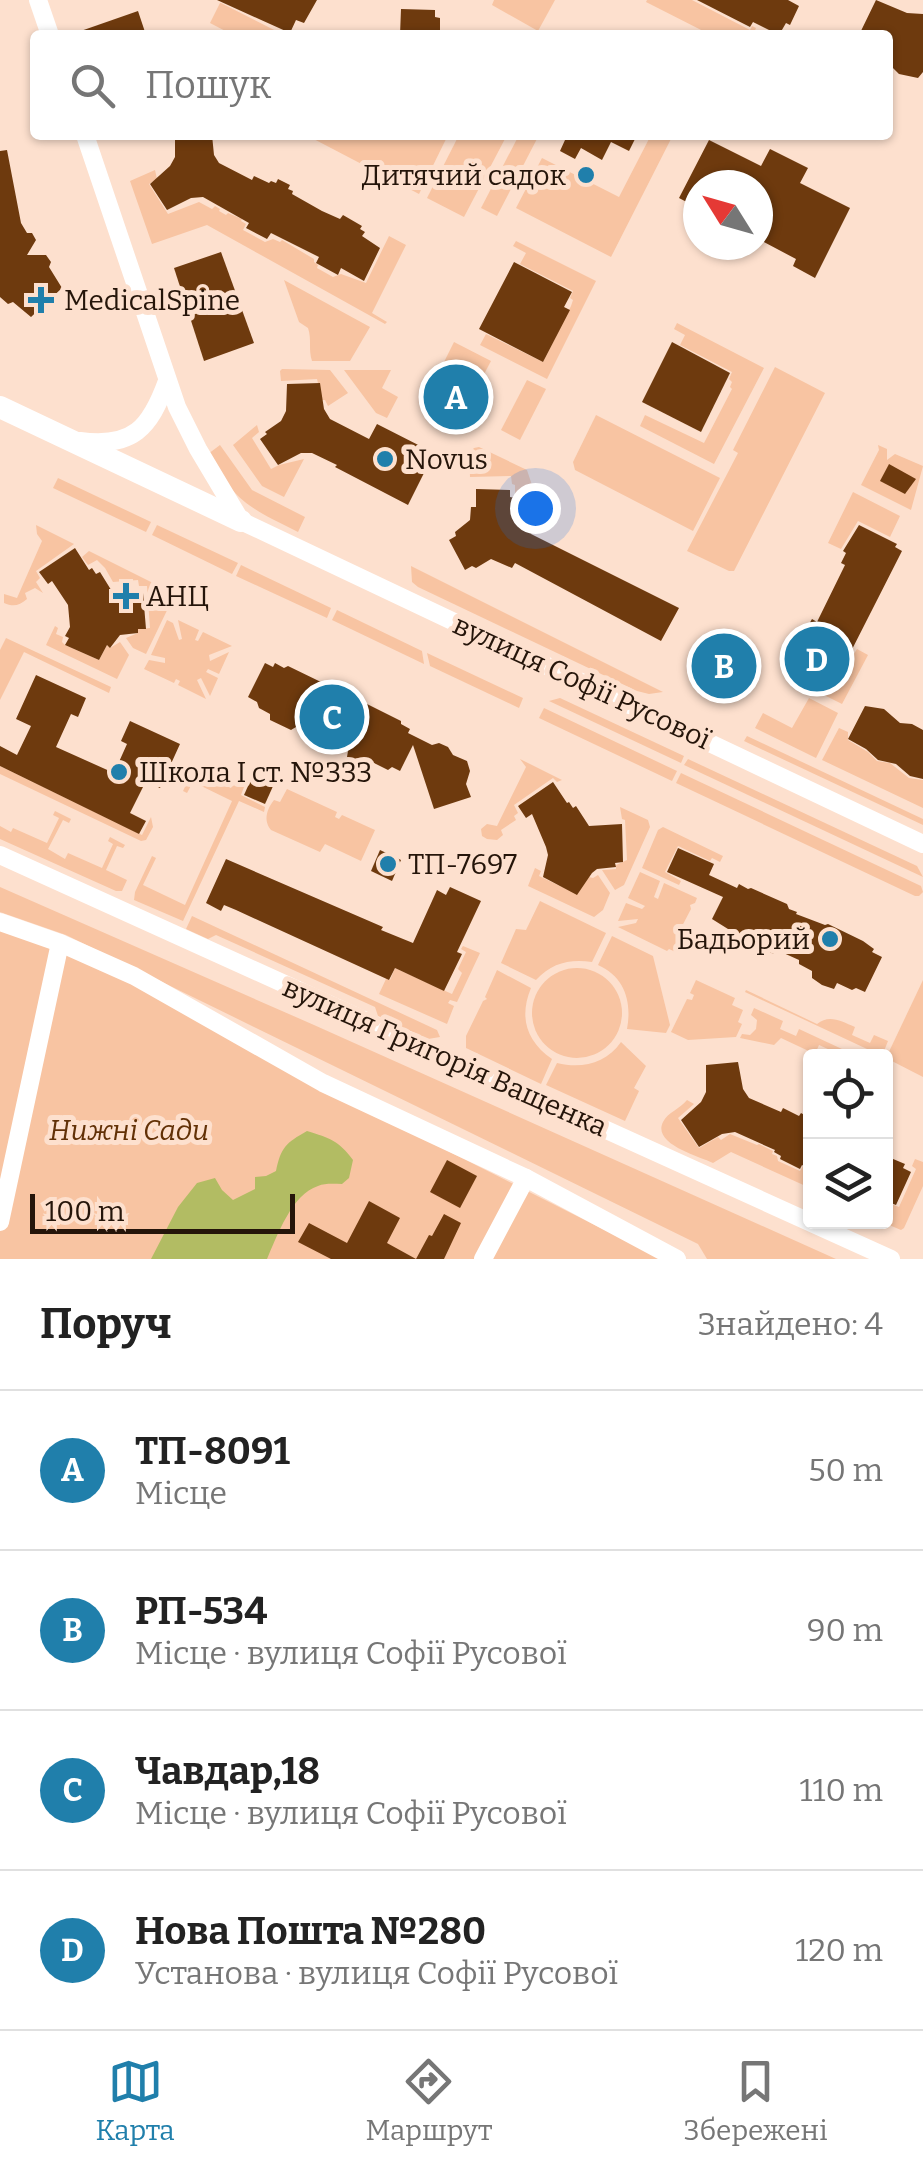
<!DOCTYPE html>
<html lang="uk">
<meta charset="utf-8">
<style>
:root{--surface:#fff;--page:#f6f6f6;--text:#222;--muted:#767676;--line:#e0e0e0;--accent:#207fab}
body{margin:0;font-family:Bitter,serif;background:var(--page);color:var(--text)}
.controls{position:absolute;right:30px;bottom:30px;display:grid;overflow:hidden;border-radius:10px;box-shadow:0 2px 8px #0004}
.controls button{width:90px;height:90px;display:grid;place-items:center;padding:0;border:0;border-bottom:2px solid var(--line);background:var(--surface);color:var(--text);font:50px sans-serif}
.compass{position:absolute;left:683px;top:170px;width:90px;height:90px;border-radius:50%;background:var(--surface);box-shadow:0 2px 8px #0004;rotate:307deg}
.scale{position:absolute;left:30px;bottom:25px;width:265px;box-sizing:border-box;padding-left:10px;border:5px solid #25150a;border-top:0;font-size:28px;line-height:35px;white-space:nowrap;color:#25150a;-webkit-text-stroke:8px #fde0ce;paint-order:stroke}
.you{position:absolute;left:535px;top:508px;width:35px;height:35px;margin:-25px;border:8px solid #fff;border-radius:50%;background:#1a73e8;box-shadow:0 0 0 15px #1a73e833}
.badge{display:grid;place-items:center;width:65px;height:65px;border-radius:50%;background:var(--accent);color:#fff;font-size:32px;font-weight:700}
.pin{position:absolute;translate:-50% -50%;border:5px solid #fff;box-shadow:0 2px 10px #0006}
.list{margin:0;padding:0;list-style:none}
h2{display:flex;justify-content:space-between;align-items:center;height:130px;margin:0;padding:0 40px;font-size:42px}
h2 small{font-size:32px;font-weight:400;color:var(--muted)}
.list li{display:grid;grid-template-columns:65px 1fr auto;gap:30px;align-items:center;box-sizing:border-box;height:160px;padding:0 40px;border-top:2px solid var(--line)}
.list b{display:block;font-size:38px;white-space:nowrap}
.list p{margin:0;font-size:32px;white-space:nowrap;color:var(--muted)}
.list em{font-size:32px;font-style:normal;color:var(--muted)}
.icon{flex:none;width:55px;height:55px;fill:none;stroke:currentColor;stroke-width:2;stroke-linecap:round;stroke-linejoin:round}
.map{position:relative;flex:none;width:923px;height:1259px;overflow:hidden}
.search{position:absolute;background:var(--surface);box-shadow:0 2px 8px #0004;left:30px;right:30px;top:30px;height:110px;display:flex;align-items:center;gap:25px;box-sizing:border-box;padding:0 35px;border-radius:10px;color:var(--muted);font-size:38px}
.sheet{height:770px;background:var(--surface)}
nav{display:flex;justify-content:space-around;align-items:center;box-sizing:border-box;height:140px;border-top:2px solid var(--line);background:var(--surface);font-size:28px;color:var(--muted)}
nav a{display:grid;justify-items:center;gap:5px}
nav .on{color:var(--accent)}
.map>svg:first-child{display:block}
.green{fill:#f8c4a2}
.water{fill:#b2bc63}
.building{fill:#6e3a0e}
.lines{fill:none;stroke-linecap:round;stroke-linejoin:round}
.minor{stroke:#fff;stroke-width:18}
.tertiary{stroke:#fff;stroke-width:22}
.poi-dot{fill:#207fab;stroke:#fde0ce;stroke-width:4}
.labels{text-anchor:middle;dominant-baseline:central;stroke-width:10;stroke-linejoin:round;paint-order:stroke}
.poi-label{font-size:28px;fill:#25150a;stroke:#fde0ce;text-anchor:start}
.street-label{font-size:28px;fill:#25150a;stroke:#fde0ce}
.park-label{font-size:28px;font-style:italic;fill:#623107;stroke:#fde0ce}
</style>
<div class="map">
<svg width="923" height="1259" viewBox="0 0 923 1259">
<rect width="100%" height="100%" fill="#fde0ce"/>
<g class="green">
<path d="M494,0H555L538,31L492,5Z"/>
<path d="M647,0H692L750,30L752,26L756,28L753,35H711L646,2Z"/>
<path d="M220,3H221L284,35H233L210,23Z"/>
<path d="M306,135H448L419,194Z"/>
<path d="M459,135H507L464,217L427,198Z"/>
<path d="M519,135H539L497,216L481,208Z"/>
<path d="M651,135H673L611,257L516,208L542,158L619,197Z"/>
<path d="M155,170L157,179L149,184L168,214L199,202L212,209L215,206L220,209L219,211L226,215L228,213L242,219L241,221L246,224L243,230L265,242L273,239L280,242L282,240L314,259V262L318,265L317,268L333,277L341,274L366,283L389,236L406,245L372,313L387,322L385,324L207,225L152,244L130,181Z"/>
<path d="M516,241L596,281L547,379L480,345L486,334L543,362L571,306L573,300L570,298L573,291L520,264L526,253L513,246Z"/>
<path d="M284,280L370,327L350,361H312C308,349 312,340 308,328L299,322Z"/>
<path d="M677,323L764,368L714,464L640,426L645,415L704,443L732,389L730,387L732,382L729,379L732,372L680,345L685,335L674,329Z"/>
<path d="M454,342L491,361L474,393L438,374Z"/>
<path d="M775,367L825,393L734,571H729L687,551L738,453L733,450Z"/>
<path d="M282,369L330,370L348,393L328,406L325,400H322L317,379L281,381L280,371Z"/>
<path d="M344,370H391L382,388L398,397L387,418L376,413Z"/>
<path d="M527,380L546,389L520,440L501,430Z"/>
<path d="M596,415L720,478L693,531L575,470L573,462Z"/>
<path d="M257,425L259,432L252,438L271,469L279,465L304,459L284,497L262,486L233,445Z"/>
<path d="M220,445L252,490L305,517L298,532C250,508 236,503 208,454Z"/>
<path d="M878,445L887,449V460L895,454L923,466L911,510L861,485L879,450Z"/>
<path d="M479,447L527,470L535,494L523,502L518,495H515V485L512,484L511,476L470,477L469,453L474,448Z"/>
<path d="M58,478L151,522L146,532L53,488Z"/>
<path d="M853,492L900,516L890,537L858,521L841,549L828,543Z"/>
<path d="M36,525L74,544L36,571L40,578L36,582L43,593L35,588L25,593L27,599C19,606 13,607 4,603V594L17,598L42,541L37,534Z"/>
<path d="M157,525L238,563L232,574L152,535Z"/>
<path d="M89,551L185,599L183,603L172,600L146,654L133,648L126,638L138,633V629L150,628L147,586H139L138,580L113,582L105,568L97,560L88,565L82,557Z"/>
<path d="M241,565L331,608L327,618L236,576Z"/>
<path d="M411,566L663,692L649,694L637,691L418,587L412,582Z"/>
<path d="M337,610L422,651L424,664L332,620Z"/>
<path d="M167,620L173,623L179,640L182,639L178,620L199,630L195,640L198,641L203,632L232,646L209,655L210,661L229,652L219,674L208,669L206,672L218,678L210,696L201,678L197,680L206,699L178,685L180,681L176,679L174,683L144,669L149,660L165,663V658L151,655Z"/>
<path d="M55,626L58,628L56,634L63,637L62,642L65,645L99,660L107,645L110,648L120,642L129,655L117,679L46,645Z"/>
<path d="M6,638L111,687L109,693L24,652L0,700V650Z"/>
<path d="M857,649L868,655L842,704L814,690L824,672L831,675L833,672L841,675Z"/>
<path d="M427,653L523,698L519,708L430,666Z"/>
<path d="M560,698L684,756L681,763L549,701Z"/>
<path d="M809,698L838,713L816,758L755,728L763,713L792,728Z"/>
<path d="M544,708L677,771L672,781L539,718Z"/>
<path d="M839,728L848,732V740L868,752L877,761L890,763L909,778L923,780V808L822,760Z"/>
<path d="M747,736L923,819V825L744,741Z"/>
<path d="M520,759L562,780L557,782L553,778L514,805L518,813L514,816L516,820L501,830L503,835L497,840L487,839L482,836L481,829L487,824L497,826L526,767Z"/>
<path d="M688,759L917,866L923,877L684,765Z"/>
<path d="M0,766L142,835L151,817L153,827L146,840L141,841L0,774Z"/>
<path d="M196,772L231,788L234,783L244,787L241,795L265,807L264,812L239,801L183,921L134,900L135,892L152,856L156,858L143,885L185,905L232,801L193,782L187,793L183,791L191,774Z"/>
<path d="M681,773L921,886L923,892L919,896H915L676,783Z"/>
<path d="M287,789L337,812L335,817L339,819L342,815L375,830L361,861L325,844L320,852L271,830C263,820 267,809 274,800L280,802Z"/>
<path d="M620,807L648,820L650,827L624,885L615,890L602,870L616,869V865L627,860L625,820L622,819Z"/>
<path d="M55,811L71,819L69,823L63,820L48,849L65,859L68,853L102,868L113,844L108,841L110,837L125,845L123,848L117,846L106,870L127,880L122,891H116L0,839V826L11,832L13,828L47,843L59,818L53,815Z"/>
<path d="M663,827L723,856L720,862L712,858L710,861L678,846L665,872L681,881L679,885L642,868L658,830Z"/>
<path d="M535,868L541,871L539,876L577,894L589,877L593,878L598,875L610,893L603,910L594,917L528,886Z"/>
<path d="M640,872L660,881L654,897L658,899L664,883L697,898L695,903L690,905L691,909L680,930L687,933L678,953L669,949L667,951L618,927L636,923L638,919L618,921L626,903L642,909L645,906L628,898Z"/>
<path d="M0,887L314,1025L836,1259H707L698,1244L66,935L0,912Z"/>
<path d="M540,901L606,933L592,962C569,959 552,963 536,980L501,963L516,929L526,930Z"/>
<path d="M192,916L437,1030L440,1037L428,1039L378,1016L375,1007L216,935L208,939L186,929Z"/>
<path d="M0,929L63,951L130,982L321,1087L662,1259H0Z"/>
<path d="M612,936L653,956L670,1025L666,1033L627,1029C632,1002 625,977 598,965Z"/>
<path d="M463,946L480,953L457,1002L450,1000L448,1003L454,1006L447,1024L379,994L386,979L390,980L395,968L452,994L462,973L458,969L466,952L461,949Z"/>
<circle cx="577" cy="1013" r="45"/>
<path d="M497,970L531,988C519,1017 526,1041 552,1059L541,1084L466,1048V1036L483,1001L487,999L485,997Z"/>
<path d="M696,980L735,998L732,1005L743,1010L738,1022L742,1024L736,1037L688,1040L671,1032L687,999L692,1000L694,995L690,993Z"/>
<path d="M923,980V1077L886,1058Z"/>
<path d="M746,990L817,1024C829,1014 841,1021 855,1027L852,1035L870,1043L874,1035L888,1041L882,1056L745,992Z"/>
<path d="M754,1008L783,1021L780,1029L796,1036L799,1029L857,1056H843L819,1045L815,1054L781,1038L774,1045L740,1038L742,1034L750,1035L756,1029L757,1020L751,1015Z"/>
<path d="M621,1042L646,1066L634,1088L639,1091L625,1121L546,1085L557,1063C581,1069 606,1064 621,1042Z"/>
<path d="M687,1100L694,1104L678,1118L699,1148L718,1137L721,1140L730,1134L757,1145L759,1144L773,1151L772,1154L777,1156L778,1161L800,1171L803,1166L810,1170V1188L731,1152L713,1163C698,1156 652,1144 663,1122C668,1112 680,1109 687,1100Z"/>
<path d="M915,1159L923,1162V1186L904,1228L901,1230L882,1222H886V1202L899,1207L916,1169L912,1166Z"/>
</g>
<path class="water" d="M307,1131C330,1138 339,1141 353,1160L349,1178L342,1184C334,1184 325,1183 318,1186C292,1194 277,1236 267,1259H151L178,1207L197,1183L215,1178L222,1190L233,1200L255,1189V1177L266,1176L276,1171C281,1147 286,1143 307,1131Z"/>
<g class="building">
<path d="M217,0H317L304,23L296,20L290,33Z"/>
<path d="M697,0H788L799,6L790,25L786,23L779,35L753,22L750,27Z"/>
<path d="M876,0L907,13L923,14V72L918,78L899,74L888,63V35H859Z"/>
<path d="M401,9L435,10V17L440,18V35H400Z"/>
<path d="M138,11L146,35H76L75,33Z"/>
<path d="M178,135H212L214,155L219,163L252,180L254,176L269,183L271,181L276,183L278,179L290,185L288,189L293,191L292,194L322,211L340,219L343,215L362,226L360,229L365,232L362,236L380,248L364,281L341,268L338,275L316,263L319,257L271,233L267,239L246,228L249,223L203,197L191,198L167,210L150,184L170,166L175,157V139L178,138Z"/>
<path d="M556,135H637L629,151L611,142L602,160L581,148L575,159L560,151L565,140Z"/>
<path d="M709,140L761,166L770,149L808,168L800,183L850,208L815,278L793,266L796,259L758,239V185H698V208L679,198Z"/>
<path d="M7,150L21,223L27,233H32L36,240L27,255H46L51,262L49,267L62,288L31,317L13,302L8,304L0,297V151Z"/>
<path d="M221,252L254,343L204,361L174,268Z"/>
<path d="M514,262L572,292L564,307L570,310L543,362L479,329Z"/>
<path d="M672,342L730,373L701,432L642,402Z"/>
<path d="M446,382L473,396L465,412L438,399Z"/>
<path d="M320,383L324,409L330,419L369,439L377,424L434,453L408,505L335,467L337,465L312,453H301L278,465L260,439L267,434L265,432L281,421L286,411L287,384Z"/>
<path d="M889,464L916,479L905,494L880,481Z"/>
<path d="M476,489L510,490V497L515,498L516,520L533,530L531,534L679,608L661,641L515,563L512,568L491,559L476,568L472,566L465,570L449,540L456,536L455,532L470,520L471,507H476Z"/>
<path d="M859,525L897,544L895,547L902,551L840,673L832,669L830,673L793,652L806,625L808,626L812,619L817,622L845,565L841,563L846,553L843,551Z"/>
<path d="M75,548L89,570L92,568L96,574L100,572L113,593L135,589V594L143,593L146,629H138V633L120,635L110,648L107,645L99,660L65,645L69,638L65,636L70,627L68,605L52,581L48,584L39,572Z"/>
<path d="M722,645L743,655L726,688L706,677Z"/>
<path d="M265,663L273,667L275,663L284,668L288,666L323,683L324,687L332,692L361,705L365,703L401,721V724L410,729L408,733L432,745L439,743L448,747L453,755L467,761L470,771L466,784L471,797L434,809L413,745L400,771L392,767L388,770L374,763L369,768L347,757L348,751L334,744L333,740L314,732L309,733L296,727L291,730L270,720V714L259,708L257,702L248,697Z"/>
<path d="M36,675L86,698L78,717L71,714L56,747L114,773L127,744L121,741L130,721L180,744L160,788L146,781L130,813L146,821L139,834L0,766V746L17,755L31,726L16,719Z"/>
<path d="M865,706L884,709L900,723L912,724L923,730V779L910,776L896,764L878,760L866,749L848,739Z"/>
<path d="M253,775L274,784L265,804L244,795Z"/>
<path d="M553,782L567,803L569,802L573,808L576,806L589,826L622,824L623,862L615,863L616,867L597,869L592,873L577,895L543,877L548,855L546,847L532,814L526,818L518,806Z"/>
<path d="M678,848L714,864L709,875L737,888L739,884L748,889L751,888L787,904L789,909L797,912L796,914L825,925L828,924L863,941L874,949L872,952L882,957L865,992L856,988L852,990L837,983L834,989L822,985L812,978V971L799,964V960L779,951L774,954L759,948L758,952L734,942L736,934L712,919L723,897L667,872Z"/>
<path d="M380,850L401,860L392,881L371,871Z"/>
<path d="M226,859L383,927L381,930L413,943L437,890L446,895L450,887L481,901L457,952L462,954L444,991L395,968L389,980L236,910L224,905L221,911L206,903Z"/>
<path d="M738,1062L743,1089L749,1098L781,1112L783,1108L799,1116L801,1113L810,1118V1169L802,1165L800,1169L780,1159L781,1156L774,1152L775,1150L735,1132L722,1134L699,1147L681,1120L701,1102L706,1092V1065Z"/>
<path d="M886,1156L905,1164L903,1168L911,1172L896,1205L886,1201Z"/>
<path d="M447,1160L477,1176L460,1208L430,1192Z"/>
<path d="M369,1201L400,1218L387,1243L416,1259H331L298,1242L309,1223L347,1243Z"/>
<path d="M444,1214L461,1223L444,1259H416L429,1235L432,1236Z"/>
</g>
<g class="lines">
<g class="minor">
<path d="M38,0L50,35"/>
<path d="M85,135L177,407L198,449L241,521L923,844"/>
<path d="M80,441C133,448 150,428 167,381"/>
<path d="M0,855L891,1259"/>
<path d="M0,922L60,943L134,976L323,1083L526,1178L677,1259"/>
<path d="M0,1222L60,943"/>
<path d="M483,1259L526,1178"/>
</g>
<path class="tertiary" d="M0,407L241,521"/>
</g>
<g class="poi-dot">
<circle cx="586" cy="175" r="10"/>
<path d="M36 285h10v10h10v10h-10v10h-10v-10h-10v-10h10z"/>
<circle cx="385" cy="459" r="10"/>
<path d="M121 581h10v10h10v10h-10v10h-10v-10h-10v-10h10z"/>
<circle cx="119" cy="772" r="10"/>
<circle cx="388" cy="864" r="10"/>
<circle cx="830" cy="939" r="10"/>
</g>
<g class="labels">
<g class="poi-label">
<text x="566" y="175" text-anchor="end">Дитячий садок</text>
<text x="64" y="300">MedicalSpine</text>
<text x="405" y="459">Novus</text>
<text x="146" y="596">АНЦ</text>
<text x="139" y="772">Школа І ст. №333</text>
<text x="408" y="864">ТП-7697</text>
<text x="810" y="939" text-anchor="end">Бадьорий</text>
</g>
<g class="street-label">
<text transform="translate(582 682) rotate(25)">вулиця Софії Русової</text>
<text transform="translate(445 1057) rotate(24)">вулиця Григорія Ващенка</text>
</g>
<g class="park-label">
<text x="129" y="1130">Нижні Сади</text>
</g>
</g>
</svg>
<div class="controls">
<button><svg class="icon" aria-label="locate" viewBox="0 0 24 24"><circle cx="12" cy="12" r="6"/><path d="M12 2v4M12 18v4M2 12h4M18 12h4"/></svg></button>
<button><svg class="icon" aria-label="layers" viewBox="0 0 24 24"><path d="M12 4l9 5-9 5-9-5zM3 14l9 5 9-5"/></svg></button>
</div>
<svg class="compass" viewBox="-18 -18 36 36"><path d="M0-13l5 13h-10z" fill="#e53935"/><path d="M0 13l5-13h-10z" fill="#767676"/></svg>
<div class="scale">100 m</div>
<div class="you"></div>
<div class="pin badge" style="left:456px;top:397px">A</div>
<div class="pin badge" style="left:724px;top:666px">B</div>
<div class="pin badge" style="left:332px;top:717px">C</div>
<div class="pin badge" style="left:817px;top:659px">D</div>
<div class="search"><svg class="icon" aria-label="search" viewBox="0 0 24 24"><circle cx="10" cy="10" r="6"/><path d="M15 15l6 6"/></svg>Пошук</div>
</div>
<section class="sheet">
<h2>Поруч<small>Знайдено: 4</small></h2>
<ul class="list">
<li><span class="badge">A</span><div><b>ТП-8091</b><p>Місце</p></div><em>50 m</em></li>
<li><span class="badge">B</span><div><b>РП-534</b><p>Місце · вулиця Софії Русової</p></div><em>90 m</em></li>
<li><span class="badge">C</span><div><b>Чавдар,18</b><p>Місце · вулиця Софії Русової</p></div><em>110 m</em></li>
<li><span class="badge">D</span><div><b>Нова Пошта №280</b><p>Установа · вулиця Софії Русової</p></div><em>120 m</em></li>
</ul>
</section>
<nav>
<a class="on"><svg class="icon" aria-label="map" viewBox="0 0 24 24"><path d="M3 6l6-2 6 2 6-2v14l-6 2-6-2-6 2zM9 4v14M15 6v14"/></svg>Карта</a>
<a><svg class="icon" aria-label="directions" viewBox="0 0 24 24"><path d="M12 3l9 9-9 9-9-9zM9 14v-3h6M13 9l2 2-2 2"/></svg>Маршрут</a>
<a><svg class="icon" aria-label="saved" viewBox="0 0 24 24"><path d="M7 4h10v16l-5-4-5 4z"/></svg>Збережені</a>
</nav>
